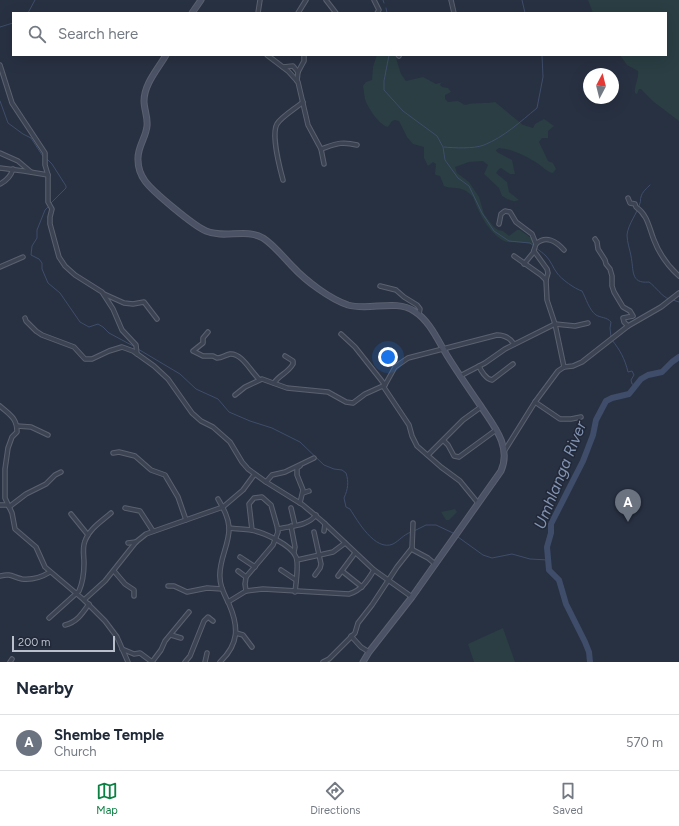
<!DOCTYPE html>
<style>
:root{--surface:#fff;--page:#f6f6f7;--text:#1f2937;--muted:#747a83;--line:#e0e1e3;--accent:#0b8043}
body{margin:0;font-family:Figtree,sans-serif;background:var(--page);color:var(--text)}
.compass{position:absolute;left:583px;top:68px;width:36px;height:36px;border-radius:50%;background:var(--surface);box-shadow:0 4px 16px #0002;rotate:7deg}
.scale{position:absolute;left:12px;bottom:10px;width:103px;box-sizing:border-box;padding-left:4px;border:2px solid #babfcc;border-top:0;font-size:11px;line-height:14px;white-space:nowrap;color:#babfcc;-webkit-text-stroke:3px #212837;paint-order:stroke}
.you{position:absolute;left:388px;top:357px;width:14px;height:14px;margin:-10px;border:3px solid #fff;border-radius:50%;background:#1a73e8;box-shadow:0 0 0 6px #1a73e833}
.badge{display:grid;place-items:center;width:26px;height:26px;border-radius:50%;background:var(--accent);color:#fff;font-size:13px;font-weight:700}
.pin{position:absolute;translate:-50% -33px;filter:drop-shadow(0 1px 2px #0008)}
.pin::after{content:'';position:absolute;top:21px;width:14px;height:12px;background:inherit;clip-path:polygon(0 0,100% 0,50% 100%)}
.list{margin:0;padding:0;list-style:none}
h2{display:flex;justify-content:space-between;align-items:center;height:52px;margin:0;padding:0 16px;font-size:17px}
h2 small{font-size:13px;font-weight:400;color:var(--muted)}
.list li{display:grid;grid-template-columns:26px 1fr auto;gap:12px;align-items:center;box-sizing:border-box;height:56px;padding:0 16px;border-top:1px solid var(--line)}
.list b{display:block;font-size:15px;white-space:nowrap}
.list p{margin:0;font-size:13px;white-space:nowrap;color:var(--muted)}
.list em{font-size:13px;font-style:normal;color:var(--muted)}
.icon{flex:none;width:22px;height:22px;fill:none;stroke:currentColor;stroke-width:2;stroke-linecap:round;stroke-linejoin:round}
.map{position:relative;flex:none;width:679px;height:662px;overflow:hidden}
.search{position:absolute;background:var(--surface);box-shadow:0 4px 16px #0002;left:12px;right:12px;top:12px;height:44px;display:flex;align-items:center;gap:10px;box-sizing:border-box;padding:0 14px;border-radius:0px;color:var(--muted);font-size:15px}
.sheet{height:108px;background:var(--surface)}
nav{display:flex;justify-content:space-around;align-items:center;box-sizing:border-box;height:56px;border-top:1px solid var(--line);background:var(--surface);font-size:11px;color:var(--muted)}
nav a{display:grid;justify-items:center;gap:2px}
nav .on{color:var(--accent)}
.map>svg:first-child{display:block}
.green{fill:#2a3e43}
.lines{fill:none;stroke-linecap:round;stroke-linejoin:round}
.stream{stroke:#3f4d6a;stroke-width:1}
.river{stroke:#3f4d6a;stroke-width:6}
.street-casing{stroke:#5b616f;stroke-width:5.5}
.secondary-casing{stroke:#5b616f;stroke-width:7}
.street{stroke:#3c4352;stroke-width:3.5}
.secondary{stroke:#4b5265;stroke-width:5}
.labels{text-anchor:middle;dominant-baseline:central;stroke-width:3;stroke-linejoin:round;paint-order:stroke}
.water-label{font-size:16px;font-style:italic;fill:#8393b2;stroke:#212837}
</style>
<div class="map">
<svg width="679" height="662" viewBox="0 0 679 662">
<rect width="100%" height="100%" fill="#283142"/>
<g class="green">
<path d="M588,0H679V121L654,102L641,89H639L637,94L635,93C634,85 639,79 638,71L627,65L620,55H666V13H593Z"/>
<path d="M377,55H395L401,74L406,81L423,77L436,84L447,81L441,83L440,85L442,87L448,88L451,92L445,95V99L448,102L458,101L465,105C475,102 485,104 495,102L523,125L533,128L535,124L544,119L554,126L548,131V138H542L539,142L548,161L553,163L556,169L553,173C547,172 542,166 537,163C526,156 512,149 499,148L496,150L497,152L512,160L515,174H510L501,168L499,169L496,173L507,182L509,192L519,200C514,203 507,199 502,196L499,188L484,174L488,165L483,161L469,162L455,167L457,173L469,182L479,197L484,214L493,226L498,230L503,231L509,236L517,230H520L531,238L534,244V245C525,241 510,244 504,241C491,234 483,220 477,207C475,203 474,197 470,194C460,185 453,190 444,186L440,176L436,175L435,174L436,164L433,162L428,166L424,158V147L413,144L407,137L399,121L395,120L392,121L388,127C380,126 367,107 365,99C364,95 364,91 363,86L366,82L372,80L373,67Z"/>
<path d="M455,509L457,512L449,520H446L441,512Z"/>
<path d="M503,628L515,662H474L468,644Z"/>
</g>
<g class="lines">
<g class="stream">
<path d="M383,0L384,3"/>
<path d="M522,0L525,13"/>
<path d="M386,8L387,13"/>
<path d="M28,13L35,0"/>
<path d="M0,27L13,23"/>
<path d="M389,55L384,81V90L403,111L437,136L443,147L445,160L458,178L469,186L482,213L494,231L509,241L530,243L534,246"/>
<path d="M0,101L8,123L23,134L31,138L44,158"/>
<path d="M444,147C454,148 474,149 484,145C504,137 520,122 537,108L543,77L542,55"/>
<path d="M47,159L52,164L66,186V188L51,203"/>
<path d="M650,185C647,188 642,192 641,197C640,199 641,201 640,203C637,214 628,224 627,235C627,242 630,250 631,256C634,270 630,284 649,282C656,287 662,297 669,299"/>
<path d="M49,206L45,210L37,230V238L32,246L31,255L39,259L42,263V269L48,283L60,293L80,322L89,327L98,324L103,327L109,333L135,347"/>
<path d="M536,248C540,251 543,253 546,256C551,261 553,268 557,273C561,279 575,289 582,291C586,298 589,310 596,315C601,318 607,317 611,322L610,328L611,337"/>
<path d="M673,300L679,302"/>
<path d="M612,340C620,350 625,359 628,372L632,371L634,375L631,380L632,384L636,385"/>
<path d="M138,349L180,374L196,389L218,399L229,412L250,421L272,428L300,442L324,465L334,469L342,470L346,473C349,482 348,489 344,498L346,507L350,509C357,520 375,552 393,544C399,541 403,535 411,532"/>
<path d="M414,531L426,525H436L453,533"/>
<path d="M458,537L483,555L492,558L512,554L530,559L548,560"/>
</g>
<path class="river" d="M590,662L589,652L585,642L566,604L559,580L549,570L547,547L551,533V524L583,461L593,435L596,420L606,401L612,398L629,394L641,379L648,375L662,372L672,362L679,357"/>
<defs>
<g id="street">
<path d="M326,0L336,13"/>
<path d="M374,0L379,10L377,13"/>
<path d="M451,0L454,13"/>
<path d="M258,13L260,0"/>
<path d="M298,13L306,0"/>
<path d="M267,55L288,71L298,82L308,125L321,149L324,164"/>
<path d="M398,55L399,56"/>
<path d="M0,65L12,103L45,153V165L48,175V202L52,209L50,217V224L59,257L65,266L75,275L102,292L113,309L122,330L136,345L137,354"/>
<path d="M283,67L293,66L298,72"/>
<path d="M297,81L298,72L304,61V55"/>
<path d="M321,149C336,144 341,141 357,145"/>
<path d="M0,153L18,161L31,172"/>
<path d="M0,168L24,171L48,175"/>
<path d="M283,180C280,169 271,134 277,124C281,117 296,108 303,102"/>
<path d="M0,184C6,181 11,176 13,169"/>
<path d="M628,198L630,203L635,204L636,207C648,215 649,228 654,240C659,253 669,267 679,276"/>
<path d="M499,224L501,214L505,211L510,212L516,222L532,234L536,244"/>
<path d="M595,239L597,242L598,249L605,260L606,264L610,269L612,276V286L614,292L623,307L630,311L633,316L623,318L624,322L628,326"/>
<path d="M534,251L547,269L548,273L546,280L547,300L555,324L564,367"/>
<path d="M514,256L541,275L546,280"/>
<path d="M524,264L533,253L536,244C546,235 556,241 564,250"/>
<path d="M0,267L23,257"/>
<path d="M380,286L396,290L404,297L417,305L420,309L419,314"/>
<path d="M104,294L124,303L133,304L144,302L157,319"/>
<path d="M25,318L26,321L36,331L42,335L74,347L85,359H92L109,351L122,347L133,351L154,366L168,379L192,413L201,421L213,427L230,442L242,462L248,469L266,482L303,505L322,521L374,570L412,597"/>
<path d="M208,332L203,338V343L193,351L203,356H213L217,358C222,358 225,355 230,354C242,353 251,372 259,379"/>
<path d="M341,334L355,347L385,385"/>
<path d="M479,366C481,371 486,379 492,380L513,364"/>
<path d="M460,376L485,363L505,349L555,324L575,326L588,323"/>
<path d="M274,383C279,375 288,373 293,364V361L285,356"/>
<path d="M383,386L409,425L412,436L417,446L441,467L460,481L478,503"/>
<path d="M235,395L245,387L262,379L287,388L328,392L346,402L353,403L365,394L385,385L395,367L408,358L497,335C504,335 510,338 514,344"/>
<path d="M535,402L560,419H571L581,417"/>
<path d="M0,406C10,415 17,418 17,432L12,437L8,448L5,469V498L12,513L15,529L36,547L45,567L84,600L105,621L117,637L128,662"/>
<path d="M17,426L31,427L48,435"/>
<path d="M444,441L448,445L454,456L459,457L496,430"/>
<path d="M505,450L535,402L558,371L564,367L573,366L582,362L628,326L661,307L679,293"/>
<path d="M113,453L119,452L135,456L151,470L165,475L178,497L186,520"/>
<path d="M428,455L463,420L481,407"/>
<path d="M300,466L297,468V475L303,490L300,503"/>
<path d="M266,482L272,475L285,472L314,458"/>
<path d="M303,493L309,491"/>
<path d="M218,499C223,508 228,516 229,527C230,544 218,561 220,578C220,588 225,595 229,604C239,627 239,644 220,662"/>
<path d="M0,505H7"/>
<path d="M9,507L26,494L46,484L55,475L61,472"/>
<path d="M125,508L140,511L153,531"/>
<path d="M291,508L295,525"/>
<path d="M71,514L88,535"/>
<path d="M413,523L412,548L413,550L428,558L435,564"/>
<path d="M291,526L295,547L294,552"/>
<path d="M229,528C236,529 244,529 251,530C263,532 292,545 296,557C299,564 296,583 295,592"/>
<path d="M278,529C290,526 308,526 316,515"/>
<path d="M324,531L325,524"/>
<path d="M314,532L321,564L320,568L315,575"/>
<path d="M128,543L136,542"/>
<path d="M240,557L255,567"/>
<path d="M297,560L333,552L345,543"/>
<path d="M281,570L296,580"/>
<path d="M114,571L125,584L134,590V596"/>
<path d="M238,571L246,577"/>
<path d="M342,571L362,587"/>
<path d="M0,576C12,573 12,577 22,579C32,580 42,577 50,572"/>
<path d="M338,576L355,553"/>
<path d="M168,586H174L187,592L207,588L222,589"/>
<path d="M246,591L245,584L246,577L273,545L278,532L277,526L271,505L262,497L254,498L249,504L252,530"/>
<path d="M84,600L105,581L136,542L146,534L223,507L243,490L254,475"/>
<path d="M228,602L246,591L263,589L349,594C361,591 368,580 374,570"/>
<path d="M49,618L79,591C82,584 84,572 84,563C84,556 82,548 85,541C89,529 102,521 111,513"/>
<path d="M65,625C77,622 82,614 89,604"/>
<path d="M236,633L243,635L252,647"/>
<path d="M171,635L181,638"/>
<path d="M351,636L361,647L369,652"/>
<path d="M122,649L134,654L140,653L152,662"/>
<path d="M10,662L12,659"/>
<path d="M152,662L161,650L165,641L189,612"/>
<path d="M185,662L190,656L204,621L208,617L213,621"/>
<path d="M205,662L207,653"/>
<path d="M323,662L329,659L355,633L358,623L372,605L397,567L412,548"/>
</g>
<g id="secondary">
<path d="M192,13L201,0"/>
<path d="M166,55C158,69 144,84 144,101C144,109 148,117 147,126C146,138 137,147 138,160C138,167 140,174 145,181C153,192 194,226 206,231C225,239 245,228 263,238C274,245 284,258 293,267C306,281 330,299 348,305C369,311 396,299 414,311C430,321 438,341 448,357C458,373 469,389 480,405C493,425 512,446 501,471L412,597L369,652L363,662"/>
</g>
</defs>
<use href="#street" class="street-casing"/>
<use href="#secondary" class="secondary-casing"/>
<use href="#street" class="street"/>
<use href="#secondary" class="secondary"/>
</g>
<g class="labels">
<g class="water-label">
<text transform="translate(560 475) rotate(-68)">Umhlanga River</text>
</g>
</g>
</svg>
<svg class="compass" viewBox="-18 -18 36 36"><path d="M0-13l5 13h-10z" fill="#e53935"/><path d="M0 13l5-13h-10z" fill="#747a83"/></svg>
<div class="scale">200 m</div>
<div class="you"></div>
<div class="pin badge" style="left:628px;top:522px;background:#6b7280">A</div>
<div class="search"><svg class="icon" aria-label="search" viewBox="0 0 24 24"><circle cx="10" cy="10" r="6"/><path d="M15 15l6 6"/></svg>Search here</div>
</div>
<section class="sheet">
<h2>Nearby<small></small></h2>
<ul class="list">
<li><span class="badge" style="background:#6b7280">A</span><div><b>Shembe Temple</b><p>Church</p></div><em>570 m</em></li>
</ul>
</section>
<nav>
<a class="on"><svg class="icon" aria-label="map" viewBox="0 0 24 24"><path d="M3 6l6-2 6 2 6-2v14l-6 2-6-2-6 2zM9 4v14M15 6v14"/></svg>Map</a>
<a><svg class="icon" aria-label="directions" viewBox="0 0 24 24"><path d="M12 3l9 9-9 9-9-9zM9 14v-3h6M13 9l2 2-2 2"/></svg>Directions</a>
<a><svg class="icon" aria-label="saved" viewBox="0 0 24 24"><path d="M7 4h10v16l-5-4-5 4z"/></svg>Saved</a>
</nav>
